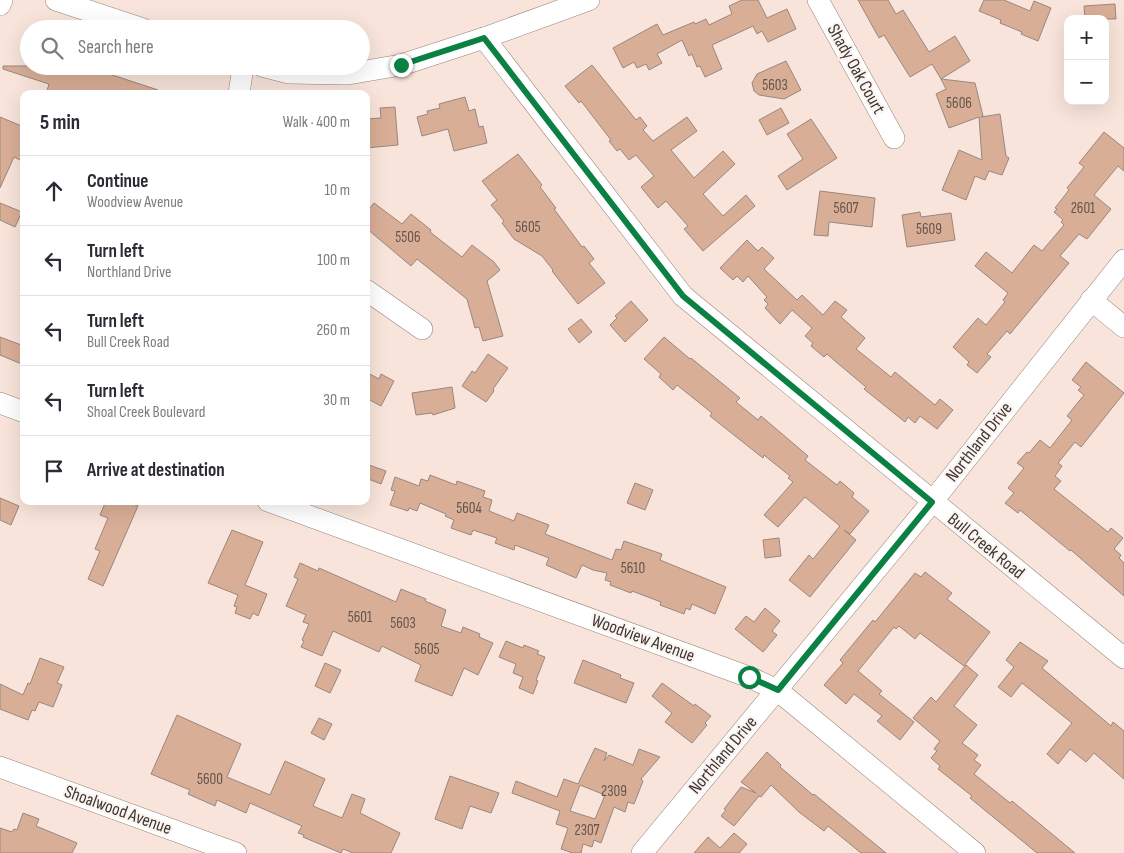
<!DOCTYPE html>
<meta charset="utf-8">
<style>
:root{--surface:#fff;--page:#f2f2f3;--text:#2b2b33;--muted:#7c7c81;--line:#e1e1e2}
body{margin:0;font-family:"Sofia Sans Condensed",sans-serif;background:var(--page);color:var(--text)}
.controls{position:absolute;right:15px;top:15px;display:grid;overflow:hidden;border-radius:10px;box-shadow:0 5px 20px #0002}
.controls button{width:45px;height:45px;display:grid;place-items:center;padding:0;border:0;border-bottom:1px solid var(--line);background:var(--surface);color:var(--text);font:25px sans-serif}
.stop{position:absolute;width:15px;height:15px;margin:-11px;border:4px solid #0b8043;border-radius:50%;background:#fff}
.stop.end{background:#0b8043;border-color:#fff;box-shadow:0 1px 5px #0008}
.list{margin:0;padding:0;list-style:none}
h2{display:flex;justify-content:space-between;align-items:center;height:65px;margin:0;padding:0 20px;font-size:21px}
h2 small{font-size:16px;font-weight:400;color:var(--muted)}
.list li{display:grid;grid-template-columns:32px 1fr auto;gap:15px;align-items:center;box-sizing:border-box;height:70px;padding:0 20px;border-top:1px solid var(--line)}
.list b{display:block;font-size:19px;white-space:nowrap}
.list p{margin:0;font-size:16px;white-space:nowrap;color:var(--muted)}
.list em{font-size:16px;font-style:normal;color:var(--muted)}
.icon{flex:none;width:28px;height:28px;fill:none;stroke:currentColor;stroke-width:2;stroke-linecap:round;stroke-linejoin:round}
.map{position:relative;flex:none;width:1124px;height:853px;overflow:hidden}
.search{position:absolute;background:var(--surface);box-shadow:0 5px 20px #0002;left:20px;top:20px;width:350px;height:55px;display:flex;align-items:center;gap:12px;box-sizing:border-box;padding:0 18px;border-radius:28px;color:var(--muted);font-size:19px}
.panel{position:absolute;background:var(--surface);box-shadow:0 5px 20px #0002;left:20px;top:90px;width:350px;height:415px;border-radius:10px}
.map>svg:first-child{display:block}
.building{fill:#d9ae97;stroke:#99877e;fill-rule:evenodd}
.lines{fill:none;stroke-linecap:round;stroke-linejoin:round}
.minor-casing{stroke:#96847a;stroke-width:22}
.minor{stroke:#fff;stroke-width:21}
.route{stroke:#0b8043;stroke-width:6}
.labels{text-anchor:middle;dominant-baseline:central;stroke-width:4.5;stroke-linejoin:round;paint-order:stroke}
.number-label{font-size:15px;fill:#65544c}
.street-label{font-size:18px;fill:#3e3633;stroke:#fcf4f0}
</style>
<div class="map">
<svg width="1124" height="853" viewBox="0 0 1124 853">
<rect width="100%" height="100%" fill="#f8e4da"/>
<g class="building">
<path d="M742,0H758L767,18L787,9L796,29L768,42L762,31L757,34L753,26L712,45L722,69L705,77L700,66L697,67L692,54L689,56L682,40L657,54L662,63L649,70L646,64L637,68L634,62L623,68L613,48L657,24L663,35L694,22L695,24L706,19L709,25L732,14L729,6Z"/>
<path d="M858,0H888L896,14L903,10L929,52L955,36L970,61L941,79L932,64L910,77L884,35L879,38Z"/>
<path d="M984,0H1004L1030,11L1034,1L1051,8L1038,41L1021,34L1022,32L1000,23L1001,20L979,11Z"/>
<path d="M1115,4L1116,19H1085L1084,6Z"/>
<path d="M786,61L801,90L784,99L759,95L754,91L752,83L757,74Z"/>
<path d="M592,65L636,120L640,117L647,126L643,130L653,141L687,117L697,131L671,150L694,178L723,151L735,164L703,194L723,216L746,195L755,206L703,251L684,229L688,226L666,201L658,208L641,187L654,176L636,155L629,160L620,149L617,151L609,141L611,140L581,101L579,103L565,86Z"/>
<path d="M3,66H85L158,90V94H46L49,84L3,69Z"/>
<path d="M941,79L975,83L983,116L981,117L1000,114L1006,156L1009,158L1002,175L989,171L985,180L975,176L966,200L942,190L959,150L982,160L979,117L949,128L936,94L946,89Z"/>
<path d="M465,97L469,111L475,109L479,127L483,126L487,143L454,151L448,129L422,136L417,117L428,114L427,111L440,108L439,104Z"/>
<path d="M395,107L398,145L366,148V119L381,118L380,108Z"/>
<path d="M781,108L789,123L767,135L759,120Z"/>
<path d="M0,117L24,127V151L20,160L14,157L0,188Z"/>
<path d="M811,119L837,158L787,190L778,176L803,159L787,134Z"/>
<path d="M1104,132L1124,148V171L1118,166L1094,195L1111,209L1087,239L1079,234L1060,256L1069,263L1010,334L1007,331L987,354L991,357L977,373L967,365L969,362L953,347L978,318L986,325L1005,302L1003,300L1008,293L975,266L986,252L1012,273L1034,245L1042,251L1064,225L1061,222L1063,220L1054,212L1057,209L1055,208L1069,190L1067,188L1084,167L1079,163Z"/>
<path d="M518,154L542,185L540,187L556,208L554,209L582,247L584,246L594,259L589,263L605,283L578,304L552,271L553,270L542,256L514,239L502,223L504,221L491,205L497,200L482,181Z"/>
<path d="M820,191L875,198L872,227L829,222L828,236L814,235Z"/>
<path d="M0,203L22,212L15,227L0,220Z"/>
<path d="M374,203L402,224L411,214L431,230L430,232L462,257L472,245L494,262L500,270L487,281L503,336L483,341L479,327L475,328L467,299L417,259L411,266L366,228V213Z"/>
<path d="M920,212L921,217L951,213L955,240L907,247L902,215Z"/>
<path d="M747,240L758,251L762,247L774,258L764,269L797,300L802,295L823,315L835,301L847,310L841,317L865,338L856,349L891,377L895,372L935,405L940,399L953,410L937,429L920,416L915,423L908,417L905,422L864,389L866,387L835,361L827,354L824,357L811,346L813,343L805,336L812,328L792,310L780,324L765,308L768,304L764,300L767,297L748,276L743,282L737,276L733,280L720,268Z"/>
<path d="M631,301L648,320L625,342L610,325L617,318L615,316Z"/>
<path d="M581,319L592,332L579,343L568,329Z"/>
<path d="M0,337L24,346V365L0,355Z"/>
<path d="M664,337L690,359L691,358L740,398L736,402L758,420L761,416L808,456L805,460L837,485L840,481L854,493L852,497L869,511L850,534L844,530L856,540L810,597L789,580L809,555L813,559L840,526L805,497L778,527L764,515L793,482L788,478L790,476L764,455L763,458L710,416L712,413L677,385L673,390L659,377L661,374L644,359Z"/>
<path d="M488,354L508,368L493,389L494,391L486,402L462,386L472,371L475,373Z"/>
<path d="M1086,362L1124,393L1081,447L1075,442L1058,463L1062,466L1055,476L1061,481L1054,489L1108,532L1111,528L1123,538L1114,549L1121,555L1119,558L1124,563V596L1071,550L1070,551L1020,510L1018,513L1005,503L1014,493L1008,488L1024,468L1017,463L1027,452L1029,453L1040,440L1050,448L1072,420L1067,416L1084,395L1078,390L1081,387L1072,380Z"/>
<path d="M366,372L379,379L381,374L394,381L381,406L366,398Z"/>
<path d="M452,387L455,408L433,415L432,413L416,415L412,393Z"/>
<path d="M366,464L386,471L381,484L366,478Z"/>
<path d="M430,475L456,485L457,481L485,491L483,497L492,500L489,511L514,521L517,513L549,525L545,534L612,560L616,549L621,550L624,541L662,554L660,560L726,587L715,614L692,604L690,610L686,608L684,614L660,605L661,602L632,591L631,593L610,585L611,582L605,580L607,573L593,570L582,565L576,578L546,565L549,558L515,545L514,550L495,543L497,538L473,530L471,535L451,528L454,520L445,516L446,514L420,503L417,511L409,508L408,511L390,505L395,491L391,490L395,477L419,486L421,479L428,481Z"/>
<path d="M635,483L653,490L645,510L627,503Z"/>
<path d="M0,498L19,506L11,525L0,520Z"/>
<path d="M106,501H127L138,506L103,586L88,579L100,551L95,549L108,518L100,515Z"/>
<path d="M232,530L263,542L245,585L267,594L258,616L253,613L250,619L235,613L237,607L234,606L238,595L208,583Z"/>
<path d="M779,538L781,556L765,558L763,540Z"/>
<path d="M300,563L318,571L319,568L396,602L401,589L426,599L425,601L446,610L441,626L461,633L463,627L480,634L479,637L493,643L478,675L464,668L452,696L415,681L421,665L382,646L379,652L333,631L322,656L301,647L304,641L302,640L309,624L303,622L306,615L286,606L298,579L294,577Z"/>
<path d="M925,572L952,593L947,599L990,632L964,666L920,633L915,639L899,626L896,629L894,627L858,671L882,691L879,694L914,722L900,740L877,721L882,716L854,694L846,704L824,685L843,663L840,660L873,620L875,622L915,573L921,577Z"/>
<path d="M765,608L780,621L772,631L777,635L763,652L735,629L746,616L754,622Z"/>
<path d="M506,641L523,648L524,645L539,651L537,654L545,657L536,680L538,681L533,694L519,688L523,677L513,673L516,664L499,657Z"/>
<path d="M1020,642L1048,661L1042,668L1111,726L1113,722L1124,731V779L1094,753L1086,762L1070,749L1058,764L1047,754L1072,723L1022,683L1011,697L998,687L1014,667L1006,660Z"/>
<path d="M40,658L64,667L57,683L62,685L53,707L39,702L35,711L32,710L28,720L0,709V684L23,695L28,683L30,684Z"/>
<path d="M583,660L621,675L620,678L634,683L626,703L574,683Z"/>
<path d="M325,663L341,670L330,693L315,686Z"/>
<path d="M966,665L978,675L954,706L977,725L962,743L978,755L974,760L981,765L974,774L1010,803L1012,801L1075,853H1037L970,798L972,796L938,769L940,766L931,758L937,751L934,749L940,741L913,718L931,697L936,702Z"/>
<path d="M662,683L694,706L695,704L711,716L705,723L707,725L692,743L665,722L672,713L652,696Z"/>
<path d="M177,715L241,744L227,777L270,795L285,761L325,779L313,806L342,818L352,794L365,799L360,813L400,833L391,853H353L343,849L341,853L303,837L304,835L298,833L302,826L250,803L246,813L217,800L215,806L188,794L190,790L151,774Z"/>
<path d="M319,718L332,724L324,740L311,733Z"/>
<path d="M595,748L607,753L604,761L609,755L633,765L639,749L660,757L641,779L643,781L634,804L628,802L625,812L614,807L601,843L594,840L592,847L583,844L581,853H573L561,849L568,828L556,824L560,811L512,793L516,781L557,797L564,779L578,784ZM580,785L605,795L595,819L570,811Z"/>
<path d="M767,752L781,765L780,767L813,795L814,794L886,853H861L828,826L824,831L799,812L771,785L761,797L759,796L734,826L721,816L726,810L724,809L741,787L756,793L741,782Z"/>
<path d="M450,776L499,793L491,813L470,806L462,829L435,819Z"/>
<path d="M23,813L39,819L36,826L77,843L72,853H0V828L12,832L14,829L17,830Z"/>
<path d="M734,833L747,844L739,853H694L708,837L720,848Z"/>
</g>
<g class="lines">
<defs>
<g id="minor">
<path d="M56,0L143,29"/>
<path d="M818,0L894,138"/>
<path d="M0,5L2,0"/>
<path d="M484,38L683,296L1124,658"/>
<path d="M262,66L289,73L348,74L401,65L484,38L589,0"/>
<path d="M239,94L243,66"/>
<path d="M366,290L422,329"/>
<path d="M1091,300L1124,327"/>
<path d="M0,403L24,412"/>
<path d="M268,501L749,677L777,690L975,853"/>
<path d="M0,767L236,853"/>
<path d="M642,853L932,502L1124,260"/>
</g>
</defs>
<use href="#minor" class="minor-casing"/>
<use href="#minor" class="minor"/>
</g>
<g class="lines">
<path class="route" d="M401,65L484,38L683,296L932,502L778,690L749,677"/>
</g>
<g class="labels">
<g class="number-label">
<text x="775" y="85">5603</text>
<text x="959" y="103">5606</text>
<text x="846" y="208">5607</text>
<text x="1083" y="208">2601</text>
<text x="528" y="227">5605</text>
<text x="929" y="229">5609</text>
<text x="408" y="237">5506</text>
<text x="469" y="508">5604</text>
<text x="633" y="568">5610</text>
<text x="360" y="617">5601</text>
<text x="403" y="623">5603</text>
<text x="427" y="649">5605</text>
<text x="210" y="779">5600</text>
<text x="614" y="791">2309</text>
<text x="587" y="830">2307</text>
</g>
<g class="street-label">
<text transform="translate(856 69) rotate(61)">Shady Oak Court</text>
<text transform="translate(979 442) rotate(-52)">Northland Drive</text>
<text transform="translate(986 546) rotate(39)">Bull Creek Road</text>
<text transform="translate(643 638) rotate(20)">Woodview Avenue</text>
<text transform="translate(723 755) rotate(-50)">Northland Drive</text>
<text transform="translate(118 810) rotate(20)">Shoalwood Avenue</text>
</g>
</g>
</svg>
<div class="controls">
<button>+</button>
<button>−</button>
</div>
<div class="stop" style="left:749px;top:677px"></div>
<div class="stop end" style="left:401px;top:65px"></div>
<div class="search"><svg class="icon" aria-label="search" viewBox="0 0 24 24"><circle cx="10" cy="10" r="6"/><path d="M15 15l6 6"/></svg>Search here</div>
<section class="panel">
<h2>5 min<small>Walk · 400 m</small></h2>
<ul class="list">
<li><svg class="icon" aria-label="ahead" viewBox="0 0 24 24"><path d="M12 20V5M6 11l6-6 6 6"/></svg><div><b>Continue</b><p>Woodview Avenue</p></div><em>10 m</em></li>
<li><svg class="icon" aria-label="left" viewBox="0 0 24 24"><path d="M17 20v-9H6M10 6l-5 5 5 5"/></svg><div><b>Turn left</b><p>Northland Drive</p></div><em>100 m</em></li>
<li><svg class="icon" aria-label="left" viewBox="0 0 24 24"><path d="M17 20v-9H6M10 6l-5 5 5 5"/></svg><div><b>Turn left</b><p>Bull Creek Road</p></div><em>260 m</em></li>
<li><svg class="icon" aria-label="left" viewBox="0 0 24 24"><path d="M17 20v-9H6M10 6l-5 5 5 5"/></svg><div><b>Turn left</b><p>Shoal Creek Boulevard</p></div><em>30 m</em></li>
<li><svg class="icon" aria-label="arrive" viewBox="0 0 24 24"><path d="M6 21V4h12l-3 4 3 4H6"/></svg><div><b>Arrive at destination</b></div></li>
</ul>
</section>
</div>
